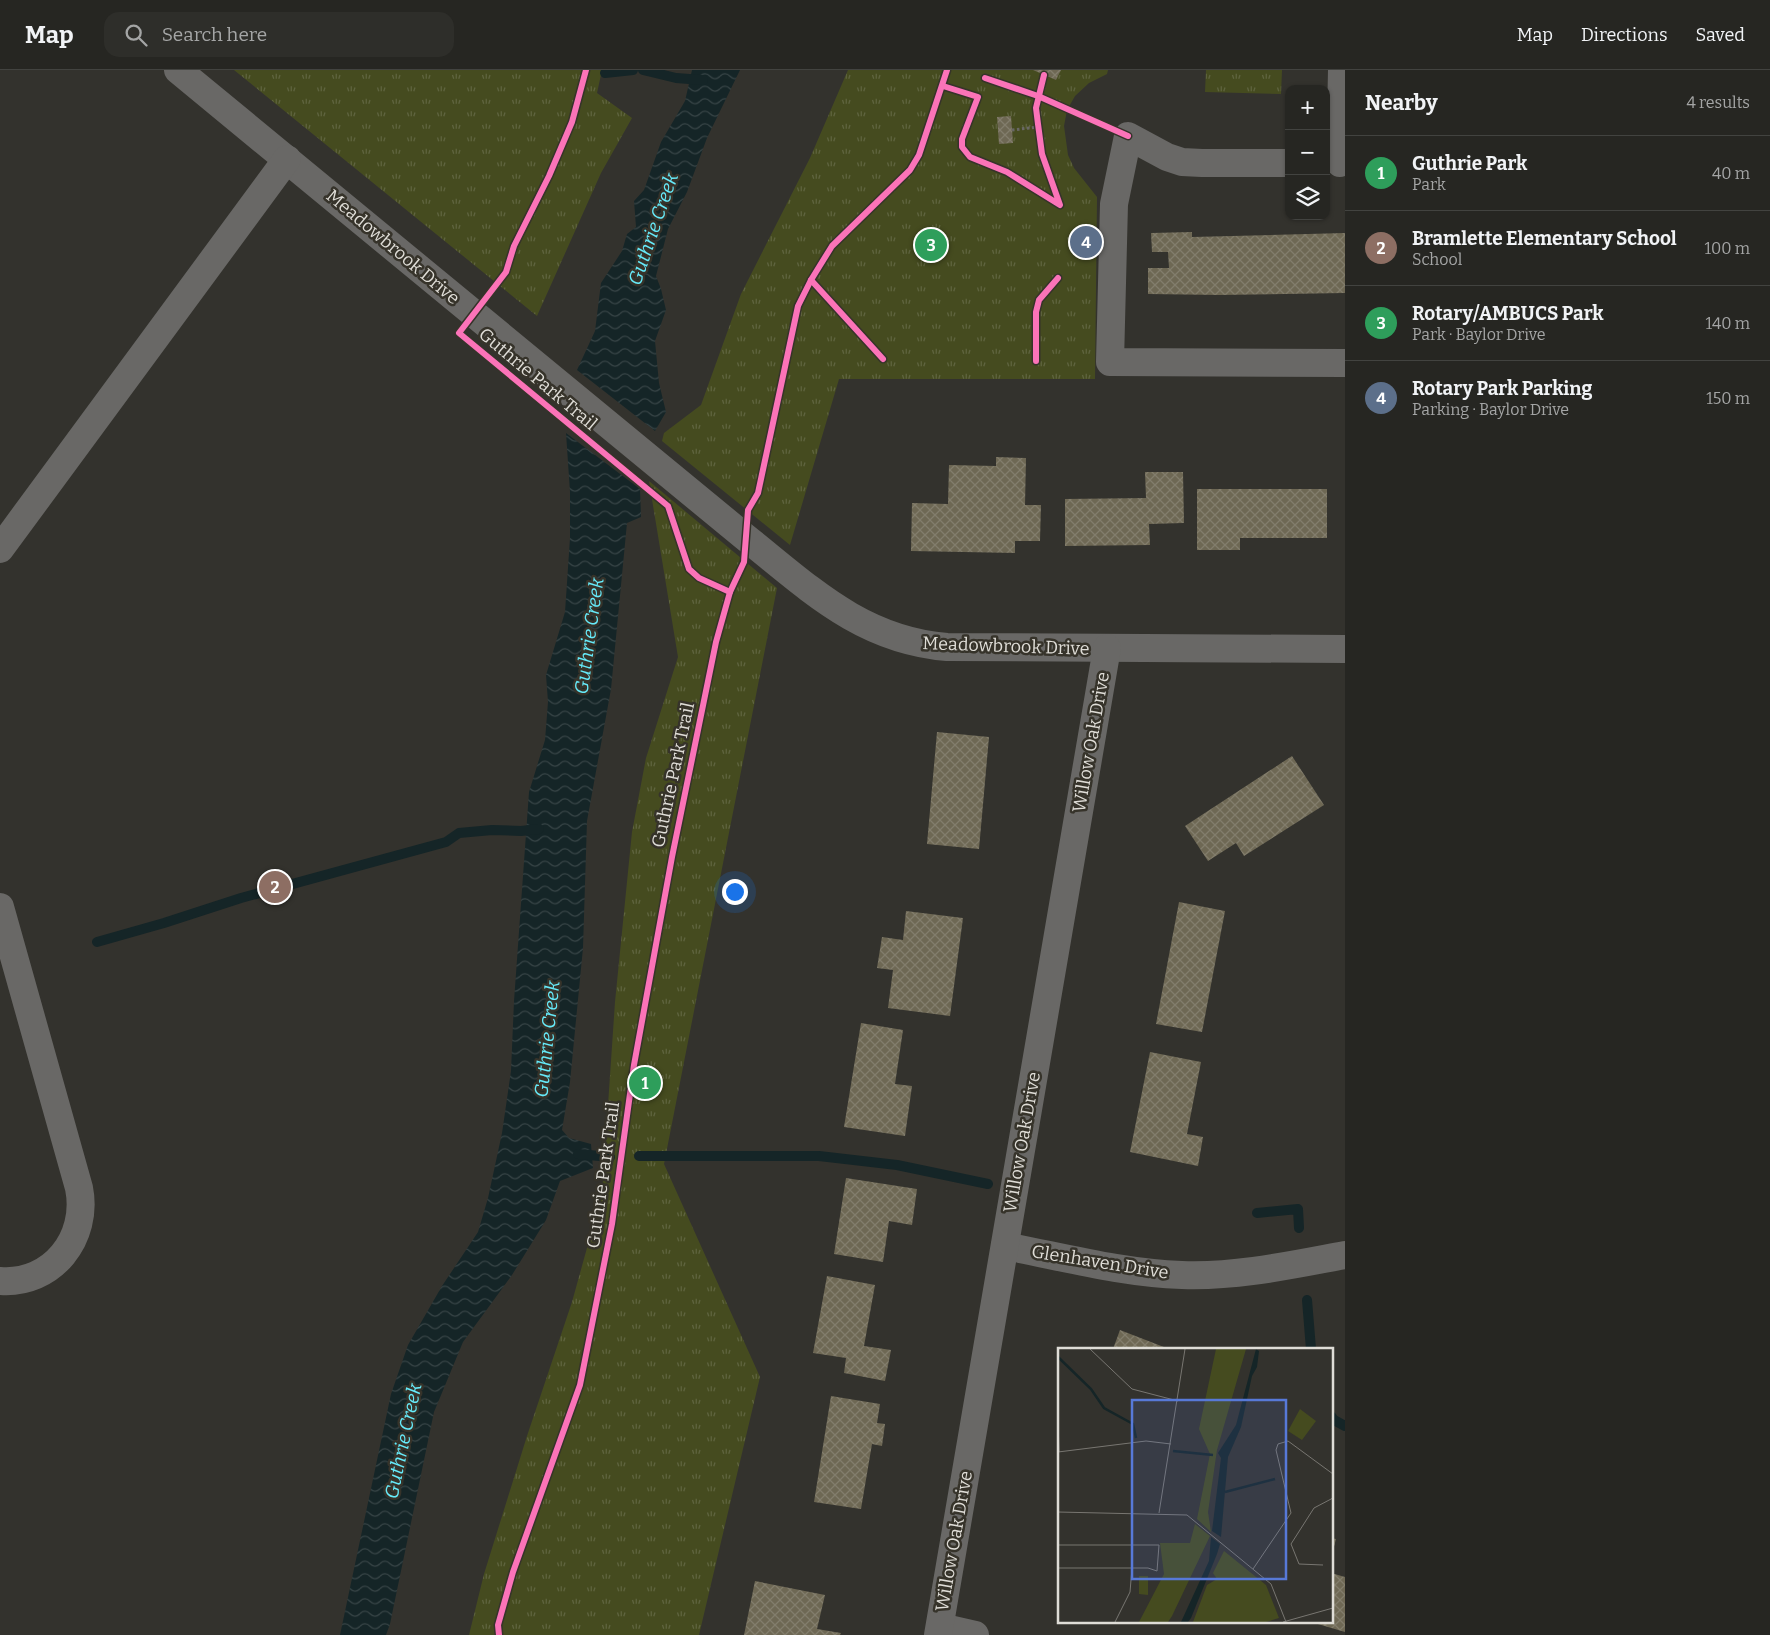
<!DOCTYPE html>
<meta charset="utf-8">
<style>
:root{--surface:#262622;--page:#2e2e2a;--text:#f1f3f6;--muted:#a4a5a5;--line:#424340;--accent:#a3a19c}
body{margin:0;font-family:Bitter,serif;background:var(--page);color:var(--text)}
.controls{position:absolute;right:15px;top:15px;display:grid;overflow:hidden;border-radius:10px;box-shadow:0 1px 4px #0004}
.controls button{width:45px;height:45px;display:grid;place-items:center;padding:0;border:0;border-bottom:1px solid var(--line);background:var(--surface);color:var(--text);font:25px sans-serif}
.you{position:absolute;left:734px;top:821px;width:18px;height:18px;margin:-12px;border:4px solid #fff;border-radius:50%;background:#1a73e8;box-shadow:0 0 0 8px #1a73e833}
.badge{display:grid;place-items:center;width:32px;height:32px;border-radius:50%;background:var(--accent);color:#fff;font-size:16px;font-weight:700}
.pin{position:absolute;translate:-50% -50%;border:2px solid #fff;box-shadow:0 1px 5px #0006}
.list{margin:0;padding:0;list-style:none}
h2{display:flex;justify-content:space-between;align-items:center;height:65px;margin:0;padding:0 20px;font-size:21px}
h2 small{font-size:16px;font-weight:400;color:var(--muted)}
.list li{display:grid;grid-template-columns:32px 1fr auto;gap:15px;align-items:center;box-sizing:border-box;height:75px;padding:0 20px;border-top:1px solid var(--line)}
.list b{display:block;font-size:19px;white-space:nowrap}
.list p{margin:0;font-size:16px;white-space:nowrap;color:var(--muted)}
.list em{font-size:16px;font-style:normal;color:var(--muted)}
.icon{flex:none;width:28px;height:28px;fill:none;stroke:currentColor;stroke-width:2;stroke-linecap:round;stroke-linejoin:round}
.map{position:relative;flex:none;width:1345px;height:1565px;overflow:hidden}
header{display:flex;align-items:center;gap:30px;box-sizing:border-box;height:70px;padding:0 25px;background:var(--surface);border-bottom:1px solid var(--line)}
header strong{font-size:24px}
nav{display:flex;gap:28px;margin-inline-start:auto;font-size:18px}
.search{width:350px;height:45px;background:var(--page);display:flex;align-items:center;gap:12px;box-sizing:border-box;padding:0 18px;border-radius:15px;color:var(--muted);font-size:19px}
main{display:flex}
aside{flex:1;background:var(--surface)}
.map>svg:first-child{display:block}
.park{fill:url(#park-tufts)}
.water{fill:url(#water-waves)}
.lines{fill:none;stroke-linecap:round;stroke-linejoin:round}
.stream{stroke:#152527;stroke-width:10}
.building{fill:url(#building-cross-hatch)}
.path{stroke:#696865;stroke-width:3;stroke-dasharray:2.5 2.5;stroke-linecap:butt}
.minor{stroke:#696866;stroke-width:28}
.cycleway-casing{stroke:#36332a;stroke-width:9}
.cycleway{stroke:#fb73b8;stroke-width:6}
.labels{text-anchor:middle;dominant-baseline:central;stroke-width:5;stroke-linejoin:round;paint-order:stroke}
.street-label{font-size:18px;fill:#dfddd7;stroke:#36332a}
.water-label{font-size:19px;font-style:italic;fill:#66ebfa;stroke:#36332a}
.inset-river{fill:none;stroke:#152527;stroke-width:2.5}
.inset-road{fill:none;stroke:#787671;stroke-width:1}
.view{fill:#5779d8;fill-opacity:0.15;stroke:#5779d8;stroke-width:2.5}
.inset-edge{fill:none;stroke:#dfddd7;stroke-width:2.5}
</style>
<header>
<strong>Map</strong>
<div class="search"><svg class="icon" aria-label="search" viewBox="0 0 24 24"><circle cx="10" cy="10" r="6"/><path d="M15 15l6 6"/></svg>Search here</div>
<nav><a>Map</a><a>Directions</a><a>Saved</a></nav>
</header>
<main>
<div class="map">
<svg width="1345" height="1565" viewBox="0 0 1345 1565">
<defs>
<pattern id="park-tufts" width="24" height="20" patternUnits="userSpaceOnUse" patternTransform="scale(1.25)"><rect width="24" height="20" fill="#454b1f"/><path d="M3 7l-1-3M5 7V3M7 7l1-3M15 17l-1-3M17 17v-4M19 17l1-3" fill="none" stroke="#5f643f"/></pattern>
<pattern id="water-waves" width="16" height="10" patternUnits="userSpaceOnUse" patternTransform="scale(1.25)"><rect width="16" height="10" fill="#152527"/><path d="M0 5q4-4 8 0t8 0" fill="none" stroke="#374446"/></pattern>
<pattern id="building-cross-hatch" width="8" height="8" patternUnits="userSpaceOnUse" patternTransform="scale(1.25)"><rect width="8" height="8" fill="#6e6854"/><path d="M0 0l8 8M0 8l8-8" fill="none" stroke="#827d6c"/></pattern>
</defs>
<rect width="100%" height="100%" fill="#33322d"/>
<g class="park">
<path d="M234,0H602L597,23L632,48L601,103L537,246Z"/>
<path d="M848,0H1108L1107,4L1089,13L1075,26L1067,40L1064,56L1068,85L1074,98L1097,127L1095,309H839L790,475L662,371L664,363L701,335L741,224L810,88Z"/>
<path d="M1206,0H1282L1281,24L1205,22Z"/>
<path d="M649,411L777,518L664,1094L760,1307L699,1565H469L484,1504L527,1366L572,1232L602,1124L615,932L632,762L646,688L678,587Z"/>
</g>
<g class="water">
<path d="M692,0H740L707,68L687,122L668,159L656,206L661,219L666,240L655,271L659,313L666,342L655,361L577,300L595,261L601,213L622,181L627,164L636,157L634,131L644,120L661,72L685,31Z"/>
<path d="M566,363L640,419L641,447L627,453L611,619L587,751L583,878L570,1012L562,1060L569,1068L591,1074L593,1098L560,1111L546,1150L512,1205L463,1272L434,1342L390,1554L386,1565H340L391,1324L408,1275L442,1216L478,1162L488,1128L502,1063L511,1001L514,931L529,722L545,670L548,632L546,605L565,542L570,468V422Z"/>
</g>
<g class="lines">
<g class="stream">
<path d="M643,0L676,8L703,10"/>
<path d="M605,3L633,0"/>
<path d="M97,872L164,853L241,828L446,772L459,763L492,760L521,761L539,759"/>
<path d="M578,1084L610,1087"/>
<path d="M639,1086H819L897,1095L988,1114"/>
<path d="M1257,1143L1298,1139L1299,1158"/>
<path d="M1307,1230L1311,1279"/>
<path d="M1331,1346L1334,1350L1345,1356"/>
</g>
</g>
<g class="building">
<path d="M1033,0H1061L1056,10Z"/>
<path d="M1011,46L1013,73L999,74L997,47Z"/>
<path d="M1192,162V167L1345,163V223L1219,225L1148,224V198H1169L1168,182H1152L1151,163Z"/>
<path d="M996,387L1026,388L1025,435H1041L1040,471H1015V483L911,481L912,433L948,434L949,395L996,396Z"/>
<path d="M1145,402H1183L1184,453L1149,454L1150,475L1065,476V429L1146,428Z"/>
<path d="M1197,419H1327V468H1240V480H1197Z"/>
<path d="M937,662L989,667L979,779L927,774Z"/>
<path d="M1292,686L1324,735L1244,786L1236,773L1208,791L1185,756Z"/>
<path d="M1179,832L1225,841L1202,962L1156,954Z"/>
<path d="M906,841L963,848L950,946L888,938L893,900L877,898L882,867L903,870Z"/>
<path d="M861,953L903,960L895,1014L912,1016L905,1066L844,1057Z"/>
<path d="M1150,982L1201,992L1187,1064L1203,1067L1198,1096L1130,1082Z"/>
<path d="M846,1108L917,1119L912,1155L889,1151L883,1192L834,1184Z"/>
<path d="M827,1206L875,1215L864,1276L891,1280L885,1311L844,1303L846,1288L813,1283Z"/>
<path d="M1120,1260L1169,1279H1113Z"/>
<path d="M831,1326L880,1334L877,1353L885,1354L882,1376L872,1374L861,1439L814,1432Z"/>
<path d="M1331,1468L1336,1469L1332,1484H1331Z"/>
<path d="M1331,1503L1345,1507V1562L1311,1552L1331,1551Z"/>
<path d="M755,1511L825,1525L817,1559L841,1563L840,1565H744Z"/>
</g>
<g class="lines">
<path class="path" d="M1012,60L1038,57"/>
<g class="minor">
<path d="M178,0L745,467C809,518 861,570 947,577L1345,579"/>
<path d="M1289,93H1202L1182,92L1167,87L1128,66L1114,134L1110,292L1345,293"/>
<path d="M1340,93L1342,0"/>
<path d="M0,479L287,89"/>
<path d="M0,837L79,1118C89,1168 52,1215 0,1211"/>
<path d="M1005,1176C1063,1187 1122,1203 1182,1205C1237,1207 1291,1195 1345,1185"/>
<path d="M940,1557L975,1565"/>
<path d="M938,1565L1107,578"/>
</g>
<defs>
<g id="cycleway">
<path d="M586,0L572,52L549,106L514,176L506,202L459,263L668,436L689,499L699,508L730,522"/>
<path d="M985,8L1038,26L1128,66"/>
<path d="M943,16L978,27L962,69V77L970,87L1007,102L1060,135L1042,84L1038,54L1036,38L1044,5"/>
<path d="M811,210L883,289"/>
<path d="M1036,291V242L1039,230L1058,208"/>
<path d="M499,1565L498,1555L513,1502L580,1315L612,1154L634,995L672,787L716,572L730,522L744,492L748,440L758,423L798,236L811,210L832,176L910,100L919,85L947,0"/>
</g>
</defs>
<use href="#cycleway" class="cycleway-casing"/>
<use href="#cycleway" class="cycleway"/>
</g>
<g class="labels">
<g class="street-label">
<text transform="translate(393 177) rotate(40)">Meadowbrook Drive</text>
<text transform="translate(538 309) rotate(40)">Guthrie Park Trail</text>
<text transform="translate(1006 576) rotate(2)">Meadowbrook Drive</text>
<text transform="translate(1091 672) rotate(-80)">Willow Oak Drive</text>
<text transform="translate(673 705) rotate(-78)">Guthrie Park Trail</text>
<text transform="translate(1022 1072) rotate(-80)">Willow Oak Drive</text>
<text transform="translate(603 1105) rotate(-82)">Guthrie Park Trail</text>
<text transform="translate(1100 1192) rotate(9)">Glenhaven Drive</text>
<text transform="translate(954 1471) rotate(-80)">Willow Oak Drive</text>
</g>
<g class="water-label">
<text transform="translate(653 159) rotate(-71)">Guthrie Creek</text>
<text transform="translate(589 566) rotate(-82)">Guthrie Creek</text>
<text transform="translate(547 969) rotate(-84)">Guthrie Creek</text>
<text transform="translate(403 1371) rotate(-78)">Guthrie Creek</text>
</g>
</g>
<g transform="translate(1058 1278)">
<rect width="275" height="275" fill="#33322d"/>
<path d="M158,1H188L159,102L150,164L153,184L139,171L152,106L141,81ZM242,61L258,73L244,92L230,83ZM137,176L152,188L114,268L110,274H81L106,226L102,195H132ZM166,203L208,237L221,270L208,274H135L149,237L159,231L155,225ZM81,228H90V247L81,246Z" fill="#454b1f"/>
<path d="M198,1L201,3L199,19L194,28L183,79L170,109L163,189L154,183L163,110L160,105L178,77ZM153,189L162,196L159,206L133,270L130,274H123L151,213Z" fill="#152527"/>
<path class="inset-river" d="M0,9L33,41L46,60L75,76L78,90M115,103L155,107M167,144L217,131"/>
<path class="inset-road" d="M32,1L74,41L120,53M0,71L1,104M0,104L88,93L113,96M0,164L129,167L213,236L228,274M101,165L127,1M0,197H101L99,223L90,220H0M265,217L241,216L233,196L256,160L275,150M195,221L233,165L218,102L220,96L230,93L275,126M57,274L72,244L74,220M225,274L275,260"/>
<path class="view" d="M74,52H228V231H74Z"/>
<rect width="275" height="275" class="inset-edge"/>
</g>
</svg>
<div class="controls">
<button>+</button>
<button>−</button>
<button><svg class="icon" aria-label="layers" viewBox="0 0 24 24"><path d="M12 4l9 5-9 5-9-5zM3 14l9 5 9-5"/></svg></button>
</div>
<div class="you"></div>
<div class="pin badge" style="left:645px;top:1013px;background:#2e9e5b">1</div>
<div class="pin badge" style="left:275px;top:817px;background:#8d6e63">2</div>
<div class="pin badge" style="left:931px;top:175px;background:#2e9e5b">3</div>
<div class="pin badge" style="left:1086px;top:172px;background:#5c6f8a">4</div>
</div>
<aside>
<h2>Nearby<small>4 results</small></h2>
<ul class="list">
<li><span class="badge" style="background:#2e9e5b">1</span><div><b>Guthrie Park</b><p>Park</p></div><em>40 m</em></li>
<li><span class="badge" style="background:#8d6e63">2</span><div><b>Bramlette Elementary School</b><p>School</p></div><em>100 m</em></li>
<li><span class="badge" style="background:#2e9e5b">3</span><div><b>Rotary/AMBUCS Park</b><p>Park · Baylor Drive</p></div><em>140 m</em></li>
<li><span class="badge" style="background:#5c6f8a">4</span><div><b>Rotary Park Parking</b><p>Parking · Baylor Drive</p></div><em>150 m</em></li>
</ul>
</aside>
</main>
